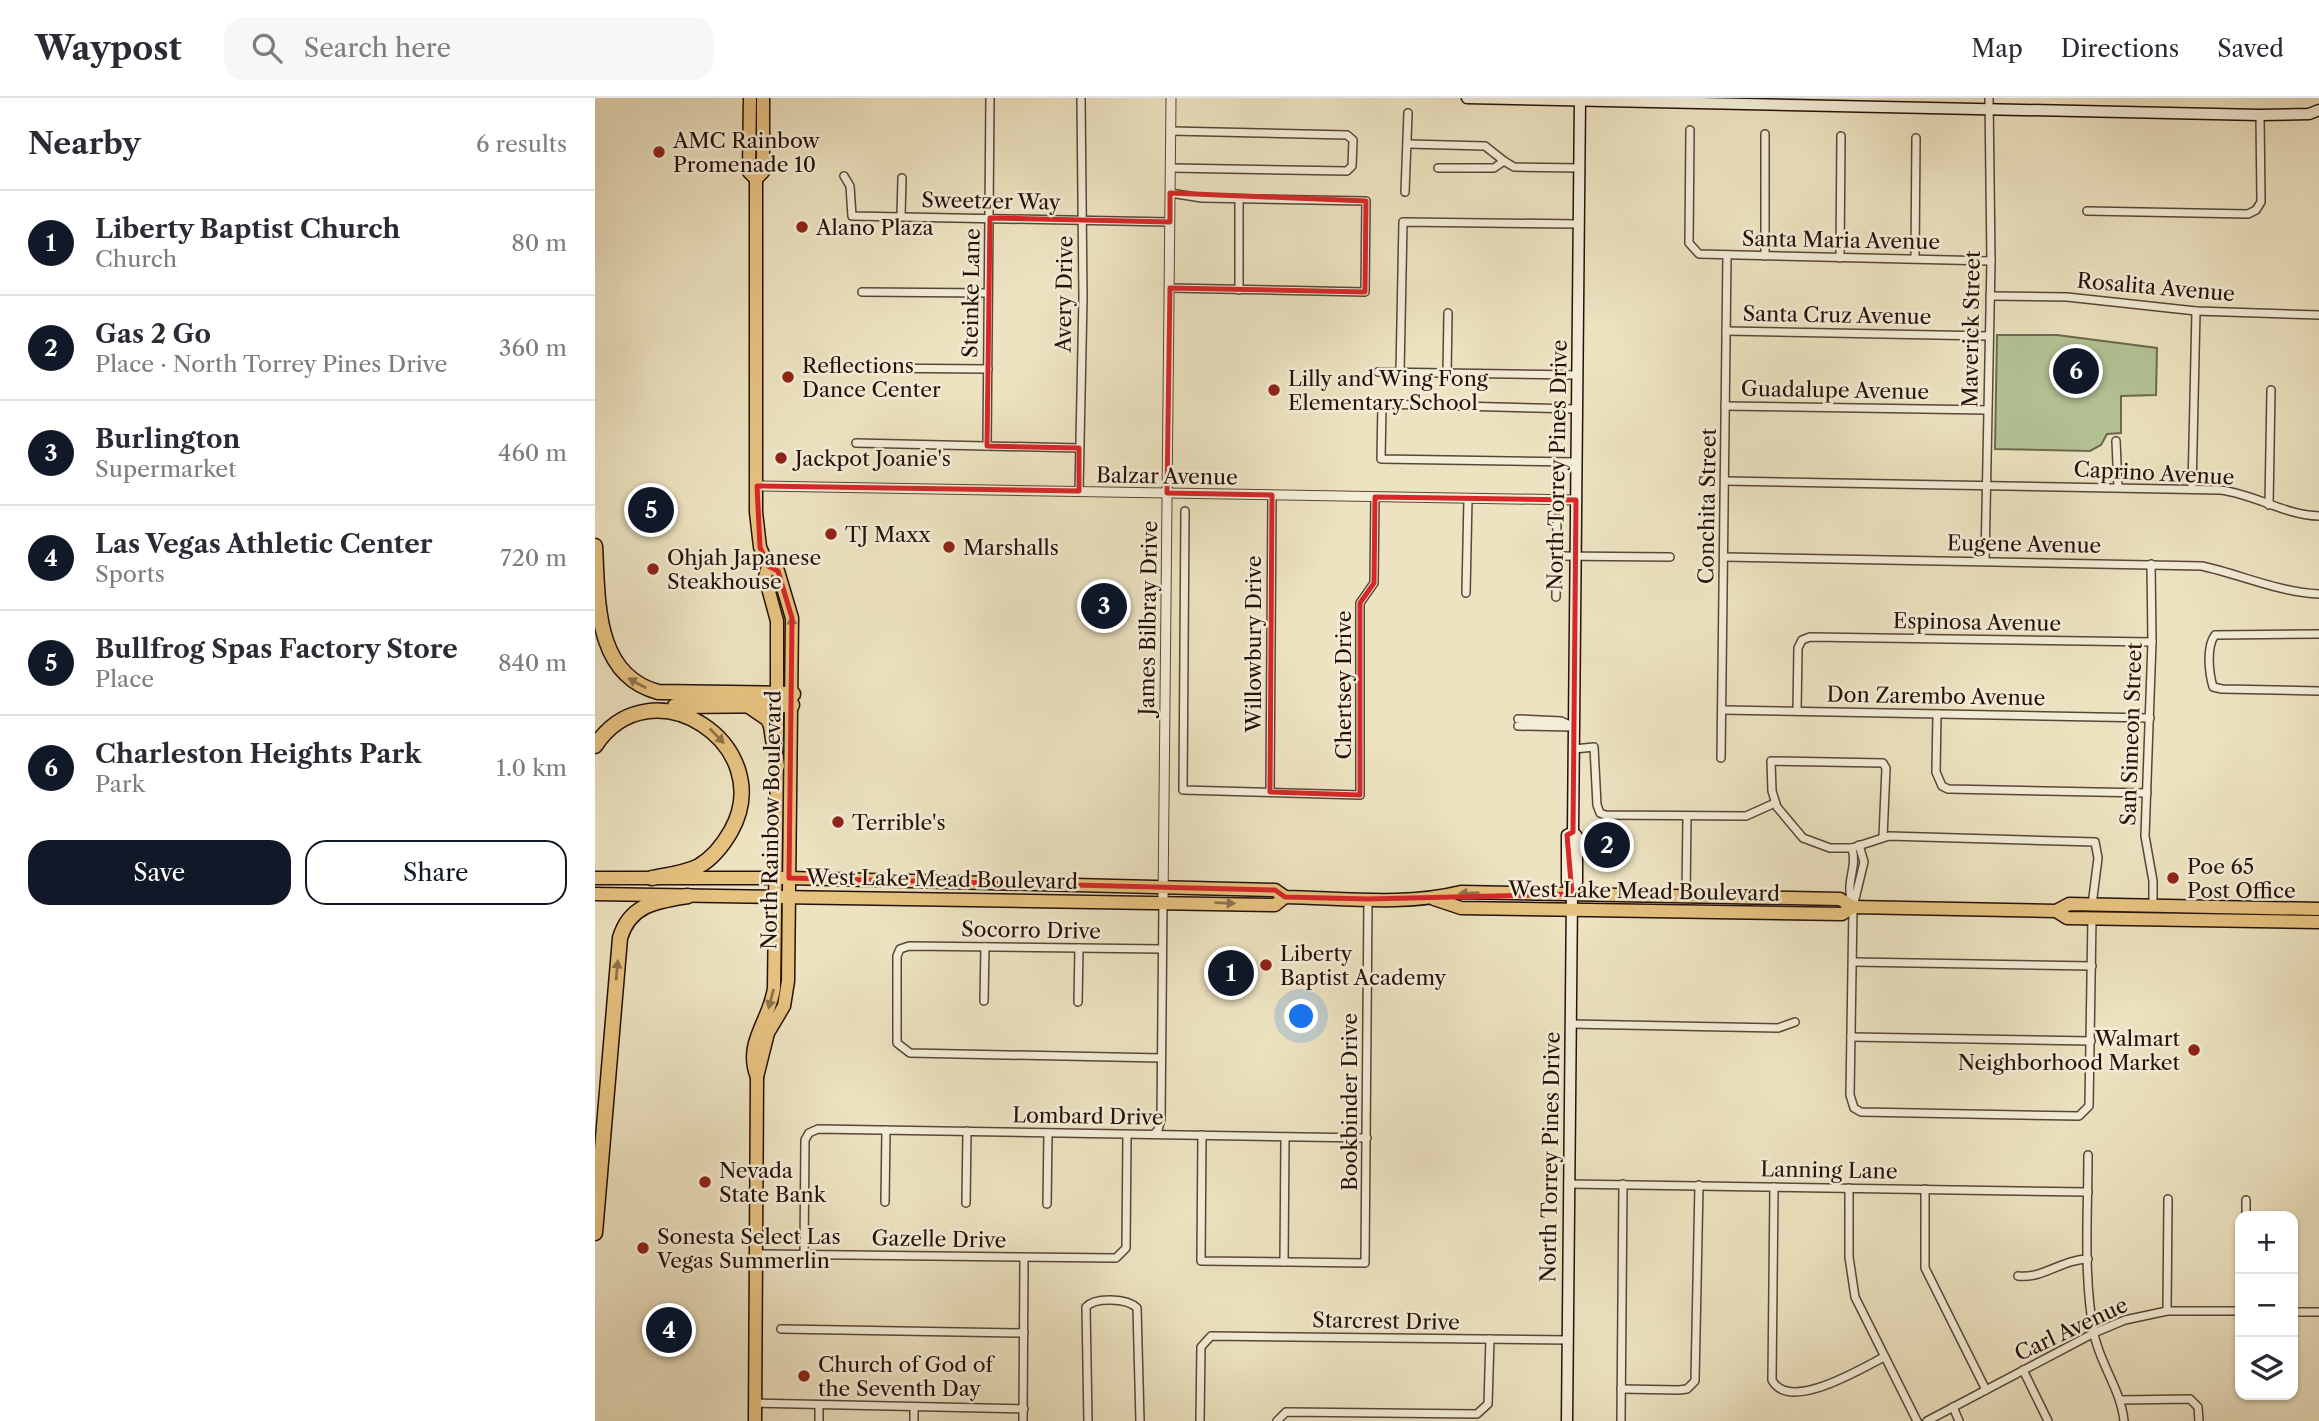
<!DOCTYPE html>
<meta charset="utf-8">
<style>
:root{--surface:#fff;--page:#f7f7f7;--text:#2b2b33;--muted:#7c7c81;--line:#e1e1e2;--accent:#111827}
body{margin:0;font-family:"Libre Caslon Text",serif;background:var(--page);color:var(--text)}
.controls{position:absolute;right:21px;bottom:21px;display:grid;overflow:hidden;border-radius:14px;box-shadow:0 2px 5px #0004}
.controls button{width:63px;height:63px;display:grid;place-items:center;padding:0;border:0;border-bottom:2px solid var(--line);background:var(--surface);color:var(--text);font:35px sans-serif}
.you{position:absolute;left:707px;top:919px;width:24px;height:24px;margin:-18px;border:5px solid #fff;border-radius:50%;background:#1a73e8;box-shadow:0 0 0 10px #1a73e833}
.badge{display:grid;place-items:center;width:46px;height:46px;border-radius:50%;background:var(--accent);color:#fff;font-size:23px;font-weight:700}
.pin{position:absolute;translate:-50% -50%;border:4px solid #fff;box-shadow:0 2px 7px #0006}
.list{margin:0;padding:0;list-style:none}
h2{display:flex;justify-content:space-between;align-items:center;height:91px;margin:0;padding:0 28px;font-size:30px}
h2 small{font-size:23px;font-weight:400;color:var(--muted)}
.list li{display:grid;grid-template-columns:46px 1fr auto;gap:21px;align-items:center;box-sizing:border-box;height:105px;padding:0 28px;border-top:2px solid var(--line)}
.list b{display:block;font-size:26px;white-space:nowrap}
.list p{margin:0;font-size:23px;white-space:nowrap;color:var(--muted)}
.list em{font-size:23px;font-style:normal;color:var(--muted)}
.actions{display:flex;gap:14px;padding:21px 28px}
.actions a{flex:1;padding:16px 0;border:2px solid var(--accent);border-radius:21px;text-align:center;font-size:24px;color:var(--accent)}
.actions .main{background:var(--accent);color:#fff}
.icon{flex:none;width:38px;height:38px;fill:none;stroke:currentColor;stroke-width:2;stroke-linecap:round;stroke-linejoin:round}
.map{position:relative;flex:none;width:1724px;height:1323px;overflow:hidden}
header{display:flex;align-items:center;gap:42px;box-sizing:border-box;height:98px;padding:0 35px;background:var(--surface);border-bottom:2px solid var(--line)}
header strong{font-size:33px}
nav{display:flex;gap:38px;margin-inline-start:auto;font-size:24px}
.search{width:490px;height:63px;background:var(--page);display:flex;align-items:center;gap:18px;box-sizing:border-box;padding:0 24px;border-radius:21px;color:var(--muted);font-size:26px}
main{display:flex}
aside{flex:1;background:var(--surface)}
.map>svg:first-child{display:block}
.green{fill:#b4c496;stroke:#6d6a50;stroke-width:2}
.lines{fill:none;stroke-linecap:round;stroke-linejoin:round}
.minor-casing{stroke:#584638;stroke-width:10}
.tertiary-casing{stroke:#584638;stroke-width:11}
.secondary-casing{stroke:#26110a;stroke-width:13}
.primary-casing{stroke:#26110a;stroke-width:15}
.motorway-casing{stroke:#26110a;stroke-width:17}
.minor{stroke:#f3edd7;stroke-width:7}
.tertiary{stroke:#f3edd7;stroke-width:9}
.secondary{stroke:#f3edd7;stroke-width:10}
.primary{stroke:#e6c280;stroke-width:12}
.motorway{stroke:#e6c280;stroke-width:14}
.oneway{fill:#90724b}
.marked{fill:none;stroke:#d62828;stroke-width:5;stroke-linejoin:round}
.poi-dot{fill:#8f2418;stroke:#f3edd7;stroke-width:2.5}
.labels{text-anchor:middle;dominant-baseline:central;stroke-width:5;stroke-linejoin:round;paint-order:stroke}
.poi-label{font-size:21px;fill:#26110a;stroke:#f3edd7;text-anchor:start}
.street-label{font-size:21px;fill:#26110a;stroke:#f3edd7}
</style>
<header>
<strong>Waypost</strong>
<div class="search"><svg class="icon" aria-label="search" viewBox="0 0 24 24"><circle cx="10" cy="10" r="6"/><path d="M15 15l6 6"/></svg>Search here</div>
<nav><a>Map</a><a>Directions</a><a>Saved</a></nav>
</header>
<main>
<aside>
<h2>Nearby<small>6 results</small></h2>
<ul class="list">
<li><span class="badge">1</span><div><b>Liberty Baptist Church</b><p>Church</p></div><em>80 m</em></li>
<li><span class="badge">2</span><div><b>Gas 2 Go</b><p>Place · North Torrey Pines Drive</p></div><em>360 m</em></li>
<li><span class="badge">3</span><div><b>Burlington</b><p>Supermarket</p></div><em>460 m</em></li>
<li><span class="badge">4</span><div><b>Las Vegas Athletic Center</b><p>Sports</p></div><em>720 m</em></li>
<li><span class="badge">5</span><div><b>Bullfrog Spas Factory Store</b><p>Place</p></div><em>840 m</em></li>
<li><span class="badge">6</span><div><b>Charleston Heights Park</b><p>Park</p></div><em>1.0 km</em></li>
</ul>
<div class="actions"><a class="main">Save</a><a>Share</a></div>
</aside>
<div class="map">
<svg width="1724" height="1323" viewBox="0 0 1724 1323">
<rect width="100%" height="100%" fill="#ede3c1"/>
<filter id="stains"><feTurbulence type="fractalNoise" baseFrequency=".00286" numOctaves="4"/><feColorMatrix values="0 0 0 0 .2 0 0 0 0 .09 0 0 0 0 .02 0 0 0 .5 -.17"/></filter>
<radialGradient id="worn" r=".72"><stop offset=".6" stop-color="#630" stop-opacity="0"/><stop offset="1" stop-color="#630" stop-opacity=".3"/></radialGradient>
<path class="green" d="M1402,237H1462L1562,250L1561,297L1526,298V335L1512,336L1506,347L1495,353L1400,351Z"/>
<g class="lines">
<defs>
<g id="minor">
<path d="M1095,32L1094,145L1104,156L1396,163"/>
<path d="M813,46L890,48L909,63"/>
<path d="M576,70L752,73L757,68L758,42L752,37L576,33"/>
<path d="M843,70H899L909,63L919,69L985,70"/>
<path d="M249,78L255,88L257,118L575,124"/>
<path d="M810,94L813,15"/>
<path d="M644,101V192"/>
<path d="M1492,113L1653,116L1661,112L1666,104L1665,17"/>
<path d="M306,118L307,80"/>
<path d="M1170,158V36"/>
<path d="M1245,160L1246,38"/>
<path d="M1320,161L1321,40"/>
<path d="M575,190L770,194L771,103L607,100L575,95"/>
<path d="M267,194L393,195"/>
<path d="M1395,198L1472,199L1601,213L1724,217"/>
<path d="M1131,233L1394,238"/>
<path d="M267,270L393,271"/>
<path d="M783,274L983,277"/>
<path d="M805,275L808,124L984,126"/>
<path d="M852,276L853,215"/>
<path d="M1130,308L1392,312"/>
<path d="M1521,343L1523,389"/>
<path d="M261,345L484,350"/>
<path d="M392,348L395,0"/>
<path d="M981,364L786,361L787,306L982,311"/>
<path d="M1130,383L1625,392C1660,396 1689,417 1724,418"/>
<path d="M1597,391L1601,213"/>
<path d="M484,393L488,200L486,0"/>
<path d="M1674,407L1676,292"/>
<path d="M590,413L588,692L765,697V505L779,485L780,399"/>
<path d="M961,458L1075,459"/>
<path d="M1129,459L1607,468C1647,477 1683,494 1724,496"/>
<path d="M1390,463L1396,163L1394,0"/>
<path d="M1556,466L1557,544L1550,738L1558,783V807"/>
<path d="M871,495L873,400"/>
<path d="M961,499L962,420"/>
<path d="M1724,536L1620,537C1611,549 1614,575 1618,589L1627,591L1724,593"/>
<path d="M1127,612L1555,620"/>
<path d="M1202,613L1203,550L1207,542L1215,539L1557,544"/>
<path d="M1342,616L1341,674L1347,688L1353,691L1552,695"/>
<path d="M923,628L979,629L966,623L923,621"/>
<path d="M979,651L999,649L1002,707L1005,715L1010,717L1151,718L1180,705"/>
<path d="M1126,660L1132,157"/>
<path d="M675,694L677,397"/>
<path d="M1288,739L1291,670L1288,665L1176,663L1177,693L1182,709L1208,740L1235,750H1257L1294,738L1500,744L1503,760L1497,807"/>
<path d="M1264,747L1269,764L1258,809L1255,997L1259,1010L1266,1014L1484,1018L1494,1008L1497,819"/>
<path d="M1257,750C1263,772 1249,782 1258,809"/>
<path d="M1091,798L1092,718"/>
<path d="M1258,864L1497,868"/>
<path d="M389,903L390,849"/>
<path d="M483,904L484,850"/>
<path d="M975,926L1183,930L1200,924"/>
<path d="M1256,939L1496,943"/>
<path d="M566,960L315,955L302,945V858L305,851L314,848L567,851"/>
<path d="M559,1036L563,1032L566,1021L568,804"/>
<path d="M607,1037L606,1163L770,1165L773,801"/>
<path d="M1493,1057C1493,1116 1488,1177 1499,1236C1505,1266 1526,1292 1529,1323"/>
<path d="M973,1086L1493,1094"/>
<path d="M1179,1089L1177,1282C1194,1315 1267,1270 1289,1259"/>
<path d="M1254,1090V1159L1260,1199L1322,1323"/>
<path d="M1330,1091V1170L1391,1292"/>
<path d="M290,1104L291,1032"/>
<path d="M371,1105L372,1033"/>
<path d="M452,1106L453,1035"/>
<path d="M1651,1118V1102"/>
<path d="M161,1156L521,1160L531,1150L532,1037"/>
<path d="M209,1156L210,1042L214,1035L223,1031L772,1040"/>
<path d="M689,1164L690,1039"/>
<path d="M1423,1178C1448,1181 1468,1161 1493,1161"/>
<path d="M1572,1213L1573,1101"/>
<path d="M1698,1214H1724"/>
<path d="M186,1231L429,1235"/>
<path d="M1428,1272L1453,1323"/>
<path d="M1026,1291L1084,1292L1092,1291L1100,1283L1104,1087"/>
<path d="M1525,1302L1595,1301L1603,1309L1604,1323"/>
<path d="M160,1305L429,1311"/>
<path d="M1358,1309L1364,1323"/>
<path d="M224,1323V1308"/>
<path d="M319,1323V1309"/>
<path d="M428,1323L429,1160"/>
<path d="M493,1323L491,1209C500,1199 532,1200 542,1210L545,1323"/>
<path d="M605,1323L606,1249L616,1238L973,1242"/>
<path d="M682,1323L691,1314L882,1316L893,1306L895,1241"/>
<path d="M1026,1323L1028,1086"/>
<path d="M1332,1323L1499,1235L1530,1222L1572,1213H1645"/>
</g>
<g id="tertiary">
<path d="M162,388L981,402"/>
<path d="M568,804L576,0"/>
</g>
<g id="secondary">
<path d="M872,0L1665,17L1714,16L1724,12"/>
<path d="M978,734L985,0"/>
<path d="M977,796L972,784V737L978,734"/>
<path d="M972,1323L977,796L982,784V738L978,734"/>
</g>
<g id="primary">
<path d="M155,0L154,74L161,81"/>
<path d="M168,0V74L161,81V414L165,449L173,468L170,479L182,523V638"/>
<path d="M0,780H194L680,792L690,799C748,800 810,808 866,794L1245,801L1258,809"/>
<path d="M0,796L680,807L690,799"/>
<path d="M839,801L866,810L1247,816L1258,809L1461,813L1474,806L1724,811"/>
<path d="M1461,813L1472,820L1724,824"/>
<path d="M162,979L173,935L189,908L193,883L197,520L183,473L173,468"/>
<path d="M160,1323L162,979C148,945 175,922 179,890L182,660"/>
</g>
<g id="motorway">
<path d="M0,448C3,505 0,577 63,594L198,596"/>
<path d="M80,608L197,607"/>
<path d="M154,608L173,621L176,628L182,668"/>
<path d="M0,648C56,563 184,647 136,733C128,747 118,760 104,768C90,775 73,777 57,780"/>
<path d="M0,1135L25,840C35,806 62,803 93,798"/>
</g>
</defs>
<use href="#minor" class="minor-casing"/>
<use href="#tertiary" class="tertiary-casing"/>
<use href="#secondary" class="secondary-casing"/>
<use href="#primary" class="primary-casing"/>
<use href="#motorway" class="motorway-casing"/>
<use href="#minor" class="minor"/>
<use href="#tertiary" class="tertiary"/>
<use href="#secondary" class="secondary"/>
<use href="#primary" class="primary"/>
<use href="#motorway" class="motorway"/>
</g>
<defs><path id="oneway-solid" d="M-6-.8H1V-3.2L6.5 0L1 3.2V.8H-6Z" transform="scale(1.75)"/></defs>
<g class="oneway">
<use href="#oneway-solid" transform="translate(197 528) rotate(-93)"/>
<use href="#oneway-solid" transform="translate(42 585) rotate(-151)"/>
<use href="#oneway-solid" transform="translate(122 638) rotate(46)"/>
<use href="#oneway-solid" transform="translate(874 795) rotate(178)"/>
<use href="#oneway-solid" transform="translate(630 805) rotate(2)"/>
<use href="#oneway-solid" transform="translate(22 872) rotate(-85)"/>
<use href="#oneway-solid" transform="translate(176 901) rotate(105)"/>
</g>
<path class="marked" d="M575,95L771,103L770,194L575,190L572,395L677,397L675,694L765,697V505L779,485L780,399L981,402L978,734L972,737L977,796L773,801L690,799L680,792L194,780L197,520L183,473L173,468L165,449L162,388L484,393V350L392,348L395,120L575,124Z"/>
<g class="poi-dot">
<circle cx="64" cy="54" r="7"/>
<circle cx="207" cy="129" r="7"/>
<circle cx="193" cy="279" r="7"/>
<circle cx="679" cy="292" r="7"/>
<circle cx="186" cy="360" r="7"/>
<circle cx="236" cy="436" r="7"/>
<circle cx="354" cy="449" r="7"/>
<circle cx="58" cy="471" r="7"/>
<circle cx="243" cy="724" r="7"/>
<circle cx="1578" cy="780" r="7"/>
<circle cx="671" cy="867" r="7"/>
<circle cx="1599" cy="952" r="7"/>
<circle cx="110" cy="1084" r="7"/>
<circle cx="48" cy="1150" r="7"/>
<circle cx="209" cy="1278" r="7"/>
</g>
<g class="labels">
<g class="poi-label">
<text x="78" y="42">AMC Rainbow<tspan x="78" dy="24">Promenade 10</tspan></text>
<text x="221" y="129">Alano Plaza</text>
<text x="207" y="267">Reflections<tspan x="207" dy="24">Dance Center</tspan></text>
<text x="693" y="280">Lilly and Wing Fong<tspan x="693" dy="24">Elementary School</tspan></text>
<text x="200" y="360">Jackpot Joanie's</text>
<text x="250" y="436">TJ Maxx</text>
<text x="368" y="449">Marshalls</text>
<text x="72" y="459">Ohjah Japanese<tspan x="72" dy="24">Steakhouse</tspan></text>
<text x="257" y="724">Terrible's</text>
<text x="1592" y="768">Poe 65<tspan x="1592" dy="24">Post Office</tspan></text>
<text x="685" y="855">Liberty<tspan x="685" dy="24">Baptist Academy</tspan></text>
<text x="1585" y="940" text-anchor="end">Walmart<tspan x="1585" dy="24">Neighborhood Market</tspan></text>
<text x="124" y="1072">Nevada<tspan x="124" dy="24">State Bank</tspan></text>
<text x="62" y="1138">Sonesta Select Las<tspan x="62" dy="24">Vegas Summerlin</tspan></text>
<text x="223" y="1266">Church of God of<tspan x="223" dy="24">the Seventh Day</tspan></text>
</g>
<g class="street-label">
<text transform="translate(396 103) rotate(1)">Sweetzer Way</text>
<text transform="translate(1246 142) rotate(1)">Santa Maria Avenue</text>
<text transform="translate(1561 189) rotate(5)">Rosalita Avenue</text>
<text transform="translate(376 195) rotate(-89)">Steinke Lane</text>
<text transform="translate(469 196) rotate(-89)">Avery Drive</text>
<text transform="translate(1242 217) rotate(1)">Santa Cruz Avenue</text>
<text transform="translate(1376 231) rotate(-89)">Maverick Street</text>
<text transform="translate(1240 292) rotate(1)">Guadalupe Avenue</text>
<text transform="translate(962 367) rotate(-89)">North Torrey Pines Drive</text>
<text transform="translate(1559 375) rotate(3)">Caprino Avenue</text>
<text transform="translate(572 378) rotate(1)">Balzar Avenue</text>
<text transform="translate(1112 408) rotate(-89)">Conchita Street</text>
<text transform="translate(1429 446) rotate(1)">Eugene Avenue</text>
<text transform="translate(553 520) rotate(-89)">James Bilbray Drive</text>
<text transform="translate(1382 524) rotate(1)">Espinosa Avenue</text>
<text transform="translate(658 546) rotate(-90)">Willowbury Drive</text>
<text transform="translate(748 587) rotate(-90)">Chertsey Drive</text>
<text transform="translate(1341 598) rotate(1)">Don Zarembo Avenue</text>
<text transform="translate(1536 636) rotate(-88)">San Simeon Street</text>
<text transform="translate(176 722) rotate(-89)">North Rainbow Boulevard</text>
<text transform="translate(347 781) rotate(1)">West Lake Mead Boulevard</text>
<text transform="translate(1049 793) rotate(1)">West Lake Mead Boulevard</text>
<text transform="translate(436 832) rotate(1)">Socorro Drive</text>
<text transform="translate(754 1004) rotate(-90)">Bookbinder Drive</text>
<text transform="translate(493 1018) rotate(1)">Lombard Drive</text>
<text transform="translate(955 1059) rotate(-89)">North Torrey Pines Drive</text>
<text transform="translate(1234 1072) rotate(1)">Lanning Lane</text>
<text transform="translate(344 1141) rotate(1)">Gazelle Drive</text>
<text transform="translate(791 1223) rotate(1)">Starcrest Drive</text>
<text transform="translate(1476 1231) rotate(-25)">Carl Avenue</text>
</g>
</g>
<rect width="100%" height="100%" filter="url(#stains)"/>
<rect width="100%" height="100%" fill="url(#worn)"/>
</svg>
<div class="controls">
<button>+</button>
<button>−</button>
<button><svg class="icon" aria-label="layers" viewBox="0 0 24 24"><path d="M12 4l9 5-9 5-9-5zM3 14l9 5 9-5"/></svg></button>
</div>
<div class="you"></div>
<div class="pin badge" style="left:636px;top:875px">1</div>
<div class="pin badge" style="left:1012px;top:747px">2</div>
<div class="pin badge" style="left:509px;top:508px">3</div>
<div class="pin badge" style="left:74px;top:1232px">4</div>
<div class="pin badge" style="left:56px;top:412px">5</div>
<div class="pin badge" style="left:1481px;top:273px">6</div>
</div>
</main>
